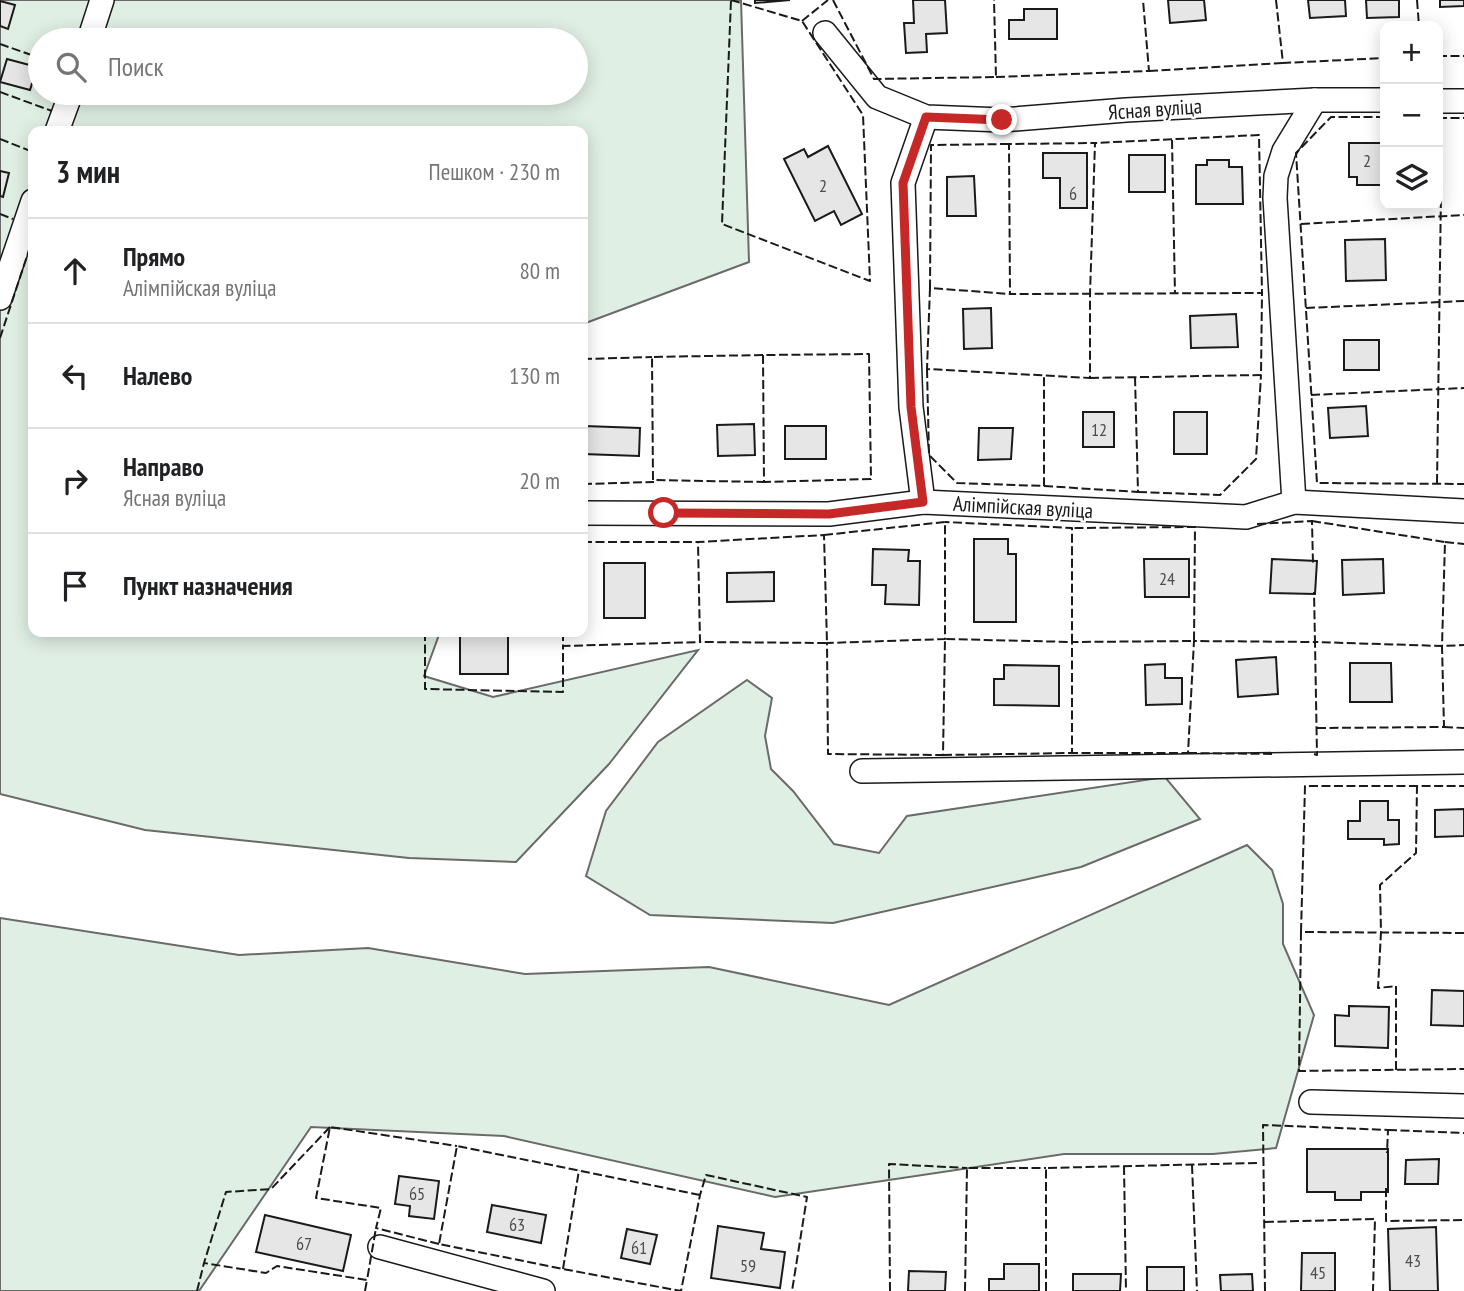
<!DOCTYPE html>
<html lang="ru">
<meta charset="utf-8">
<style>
:root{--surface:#fff;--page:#f6f6f6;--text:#202124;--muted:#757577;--line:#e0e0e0}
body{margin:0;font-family:"PT Sans Narrow",sans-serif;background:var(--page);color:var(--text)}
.controls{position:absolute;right:21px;top:21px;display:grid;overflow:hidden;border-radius:14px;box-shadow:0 4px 18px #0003}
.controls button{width:63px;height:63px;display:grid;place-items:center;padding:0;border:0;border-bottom:2px solid var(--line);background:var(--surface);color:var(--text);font:35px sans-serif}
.stop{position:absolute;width:21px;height:21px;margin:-16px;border:5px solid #c62828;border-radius:50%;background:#fff}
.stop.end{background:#c62828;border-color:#fff;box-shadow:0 2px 7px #0008}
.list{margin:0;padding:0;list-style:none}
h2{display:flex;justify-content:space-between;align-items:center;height:91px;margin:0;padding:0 28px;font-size:30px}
h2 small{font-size:23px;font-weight:400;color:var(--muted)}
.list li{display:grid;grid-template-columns:46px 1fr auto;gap:21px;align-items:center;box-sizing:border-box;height:105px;padding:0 28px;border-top:2px solid var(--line)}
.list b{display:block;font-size:26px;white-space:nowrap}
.list p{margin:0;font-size:23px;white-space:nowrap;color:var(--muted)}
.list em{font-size:23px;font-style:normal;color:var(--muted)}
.icon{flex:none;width:38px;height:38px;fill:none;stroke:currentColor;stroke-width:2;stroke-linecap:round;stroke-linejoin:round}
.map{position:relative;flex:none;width:1464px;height:1291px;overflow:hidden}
.search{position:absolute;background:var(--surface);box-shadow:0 4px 18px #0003;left:28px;top:28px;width:560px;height:77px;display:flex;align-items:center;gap:18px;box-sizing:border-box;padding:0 24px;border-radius:38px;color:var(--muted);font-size:26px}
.panel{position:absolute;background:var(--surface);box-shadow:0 4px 18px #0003;left:28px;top:126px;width:560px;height:511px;border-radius:14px}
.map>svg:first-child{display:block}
.green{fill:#e0efe3;stroke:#6a6a6a;stroke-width:2;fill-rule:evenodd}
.building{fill:#e6e6e6;stroke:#1a1a1a;stroke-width:2}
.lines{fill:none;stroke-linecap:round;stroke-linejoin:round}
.minor-casing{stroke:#1a1a1a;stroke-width:26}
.minor{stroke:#fff;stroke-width:23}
.fence{stroke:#1a1a1a;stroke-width:2;stroke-dasharray:9 3.5;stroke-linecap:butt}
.route{stroke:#c62828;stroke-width:9}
.labels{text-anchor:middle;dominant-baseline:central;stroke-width:5;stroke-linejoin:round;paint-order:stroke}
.number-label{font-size:18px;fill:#4d4d4d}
.street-label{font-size:21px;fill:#1a1a1a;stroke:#fff}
</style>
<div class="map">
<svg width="1464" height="1291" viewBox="0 0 1464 1291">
<rect width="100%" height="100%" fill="#fff"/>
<g class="green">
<path d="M0,0H741L749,262L583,324V131H33V632H440L424,676L493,697L698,650L609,764L516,862L409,858L145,830L0,794ZM40,40H576V93H40Z"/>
<path d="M747,680L772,698L765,736L771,769L793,791L834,844L879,853L907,816L1165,777L1200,819L1081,867L833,923L650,915L586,876L606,811L658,742Z"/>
<path d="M1247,845L1272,870L1283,904V944L1314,1015L1276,1148L1213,1154H1064L775,1197L504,1136L311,1127L199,1291H0V918L239,955L368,948L525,974L709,967L889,1005Z"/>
</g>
<g class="building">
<path d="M755,0H790L755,3Z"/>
<path d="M913,0H945L947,33L926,34L927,52L906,53L904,23H914Z"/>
<path d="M1168,0H1204L1206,20L1170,23Z"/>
<path d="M1308,0H1345L1346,16L1310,18Z"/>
<path d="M1366,0H1399V17L1367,18Z"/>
<path d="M1440,0H1464V6L1440,7Z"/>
<path d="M0,1L15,5L8,29L0,26Z"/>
<path d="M1024,9H1057V39H1009V20H1024Z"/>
<path d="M7,59L37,67L30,90L0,82Z"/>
<path d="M1349,143H1385V185H1357V177H1349Z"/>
<path d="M828,146L862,214L841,225L834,211L815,221L784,159L804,149L808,157Z"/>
<path d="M1043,153H1087V208H1060V178H1043Z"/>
<rect x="1129" y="155" width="36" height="37"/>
<path d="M1207,160H1229V167H1242L1243,204H1196V165H1207Z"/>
<path d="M0,171L9,173L3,197L0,196Z"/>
<path d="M974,176L976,216H947V177Z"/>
<path d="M1385,239L1386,280L1346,281L1345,240Z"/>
<path d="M991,308L992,348L964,349L963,309Z"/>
<path d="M1236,314L1238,347L1191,348L1190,316Z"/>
<rect x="1344" y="340" width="35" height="30"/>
<path d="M1366,406L1368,436L1330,438L1328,408Z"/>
<rect x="1083" y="412" width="31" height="35"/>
<rect x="1174" y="412" width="33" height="42"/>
<path d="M754,424L755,455L718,456L717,425Z"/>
<path d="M584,426L640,428L639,456L583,454Z"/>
<rect x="785" y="426" width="41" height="33"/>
<path d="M979,428H1013L1011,459L978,460Z"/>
<path d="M974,539H1008V554H1016V622H974Z"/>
<path d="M873,549L909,550L908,561H920L919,605L885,604L886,585H872Z"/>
<path d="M1144,559H1189V597H1145Z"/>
<path d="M1272,559L1317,561L1315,594L1270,593Z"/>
<path d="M1383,559L1384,593L1343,595L1342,560Z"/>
<rect x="604" y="563" width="41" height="55"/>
<path d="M774,572V601L727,602V573Z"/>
<rect x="460" y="632" width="48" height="42"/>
<path d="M1276,657L1278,694L1238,697L1236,660Z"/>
<path d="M1350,663H1391L1392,702H1350Z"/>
<path d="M1165,664V678H1182V704L1146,705L1145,665Z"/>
<path d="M1004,665L1059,666V706L994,705V679H1004Z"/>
<path d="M1360,801H1388V820H1399V844L1384,845V839H1348V821H1360Z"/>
<path d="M1464,809V836L1435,837V810Z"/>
<path d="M1432,990L1464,991V1026L1431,1025Z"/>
<path d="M1349,1006L1389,1007L1388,1048L1335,1046V1015L1349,1016Z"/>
<path d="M1307,1149H1388V1192H1361V1200H1335V1192H1307Z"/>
<path d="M1439,1159L1438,1184H1405L1406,1160Z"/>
<path d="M399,1176L439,1181L434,1219L409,1216L410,1206L395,1204Z"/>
<path d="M492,1205L546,1215L541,1243L487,1232Z"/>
<path d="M265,1215L351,1235L343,1271L256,1252Z"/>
<path d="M718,1226L764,1233L761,1249L785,1252L780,1288L711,1278Z"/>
<path d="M1436,1227L1438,1291H1390L1388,1229Z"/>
<path d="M627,1229L657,1235L650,1264L621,1258Z"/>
<path d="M1302,1253H1335V1291H1301Z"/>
<path d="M1004,1264H1039V1291H989V1279H1004Z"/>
<rect x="1147" y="1267" width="37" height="24"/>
<path d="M909,1271L946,1272L945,1291H908Z"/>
<path d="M1073,1274H1121L1120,1291H1073Z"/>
<path d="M1252,1274L1253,1291H1221L1220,1275Z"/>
</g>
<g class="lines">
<defs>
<g id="minor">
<path d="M825,33L877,97L926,117L1002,120L1126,110L1315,100H1385"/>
<path d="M89,40L102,0"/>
<path d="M1438,101H1464"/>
<path d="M57,131L71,93"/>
<path d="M0,298L33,201"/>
<path d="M923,502L911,407L903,183L926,117"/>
<path d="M1294,502L1275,198L1276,176L1284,151L1315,100"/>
<path d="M583,513L829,514L923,502L1246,517L1294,502L1464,511"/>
<path d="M862,771L1464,762"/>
<path d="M1311,1102L1464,1106"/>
<path d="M380,1247L543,1291"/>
</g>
</defs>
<use href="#minor" class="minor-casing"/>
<use href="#minor" class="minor"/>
<g class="fence">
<path d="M731,0L802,21L863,115L870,281L722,224Z"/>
<path d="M833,0L874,79L996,77L994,0"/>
<path d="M1276,0L1283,63L1385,58"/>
<path d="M1417,0L1419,26"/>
<path d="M802,21L828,0"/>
<path d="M0,44L40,58"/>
<path d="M1438,56H1464"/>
<path d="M1149,71L1283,63"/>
<path d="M996,77L1149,71L1143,0"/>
<path d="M0,92L52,111"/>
<path d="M1385,117H1331L1296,153L1317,483L1464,484"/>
<path d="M1438,118H1464"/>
<path d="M0,139L33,152"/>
<path d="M1172,140L1175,294"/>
<path d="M1009,144L931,145L930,288L1010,294"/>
<path d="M0,214L13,219"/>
<path d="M1301,224L1464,215"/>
<path d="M930,288L927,369L1090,378V294L1095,143L1009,144L1010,294L1262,293L1259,135L1095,143"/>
<path d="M1306,308L1464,301"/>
<path d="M0,338L33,238"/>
<path d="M869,354L871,479L764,482L763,355Z"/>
<path d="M763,355L652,357L653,480L764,482"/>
<path d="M583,359L652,357"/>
<path d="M927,369L929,455L957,483L1044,486V375"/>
<path d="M1090,378L1261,375L1262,293"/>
<path d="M1311,395L1464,388"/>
<path d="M1437,483L1442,118"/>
<path d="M583,484L654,482"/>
<path d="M1044,486L1138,492L1135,377"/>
<path d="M1138,492L1220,495L1256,459L1261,375"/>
<path d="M1312,521L1445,542L1442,646L1315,642L1317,755L1314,754"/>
<path d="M1257,524L1312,521L1313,564"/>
<path d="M824,535L945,522V639L827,643L828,754L943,755L945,639L1072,642V528L945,522"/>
<path d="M583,542H698L824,535L827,643L700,642L698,542"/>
<path d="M1445,542L1464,544"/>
<path d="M425,632V689L563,692V646"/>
<path d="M563,632V646L700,642"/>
<path d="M1444,727L1464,728"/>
<path d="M1317,728L1444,727L1442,646L1464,645"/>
<path d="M1069,753H1188L1194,641L1315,642L1314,592"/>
<path d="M1188,753L1275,754"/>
<path d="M943,755L1072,753V642L1194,641L1195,527L1072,528"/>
<path d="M1301,932L1305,786H1417"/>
<path d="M1464,933L1301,932L1299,1071L1464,1069"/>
<path d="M1396,1070V986L1378,988L1381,932L1380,885L1416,853L1417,786H1464"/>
<path d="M330,1127L271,1189L226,1192L204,1263L266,1273L277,1266L367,1280L376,1228"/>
<path d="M1388,1130L1464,1133"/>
<path d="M1192,1165L1197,1291"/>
<path d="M1124,1166L1126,1291"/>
<path d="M1386,1188V1221L1464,1220"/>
<path d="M700,1195L457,1146L439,1244L563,1269L681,1291L700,1195L706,1175L807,1197L792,1291"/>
<path d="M1265,1222L1375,1219L1373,1291"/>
<path d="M439,1244L376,1228L381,1208L316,1198L330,1127L457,1146"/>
<path d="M563,1269L579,1170"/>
<path d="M197,1291L204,1263"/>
<path d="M365,1291L367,1280"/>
<path d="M890,1291L889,1164L967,1168"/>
<path d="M965,1291L967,1168H1046"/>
<path d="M1046,1291V1168L1258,1163"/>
<path d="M1265,1291L1263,1125L1388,1130L1387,1153"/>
</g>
</g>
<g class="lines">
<path class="route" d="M664,513L829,514L923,502L911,407L903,183L926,117L1002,120"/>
</g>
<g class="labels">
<g class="number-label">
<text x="1367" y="160">2</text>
<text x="823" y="185">2</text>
<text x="1073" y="193">6</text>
<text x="1099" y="429">12</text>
<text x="1167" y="578">24</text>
<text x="417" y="1193">65</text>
<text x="517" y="1224">63</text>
<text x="304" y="1243">67</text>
<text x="639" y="1247">61</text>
<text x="1413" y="1260">43</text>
<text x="748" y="1265">59</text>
<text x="1318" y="1272">45</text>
</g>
<g class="street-label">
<text transform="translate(1155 109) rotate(-4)">Ясная вуліца</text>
<text transform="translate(1023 507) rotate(3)">Алімпійская вуліца</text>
</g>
</g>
</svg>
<div class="controls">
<button>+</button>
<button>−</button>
<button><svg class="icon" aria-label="layers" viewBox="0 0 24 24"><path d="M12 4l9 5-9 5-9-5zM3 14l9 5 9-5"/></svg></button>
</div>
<div class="stop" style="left:664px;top:513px"></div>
<div class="stop end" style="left:1002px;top:120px"></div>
<div class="search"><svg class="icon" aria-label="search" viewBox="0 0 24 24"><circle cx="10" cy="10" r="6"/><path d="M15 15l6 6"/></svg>Поиск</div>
<section class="panel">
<h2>3 мин<small>Пешком · 230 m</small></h2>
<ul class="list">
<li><svg class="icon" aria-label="ahead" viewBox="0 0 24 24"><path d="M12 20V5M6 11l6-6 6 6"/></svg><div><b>Прямо</b><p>Алімпійская вуліца</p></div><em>80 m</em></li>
<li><svg class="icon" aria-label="left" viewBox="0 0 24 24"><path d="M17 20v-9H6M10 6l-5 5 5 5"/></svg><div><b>Налево</b></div><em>130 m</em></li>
<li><svg class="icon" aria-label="right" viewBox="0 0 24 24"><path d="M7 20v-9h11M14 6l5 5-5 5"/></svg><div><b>Направо</b><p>Ясная вуліца</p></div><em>20 m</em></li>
<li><svg class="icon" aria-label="arrive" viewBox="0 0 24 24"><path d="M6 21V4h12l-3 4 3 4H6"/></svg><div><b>Пункт назначения</b></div></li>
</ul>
</section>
</div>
